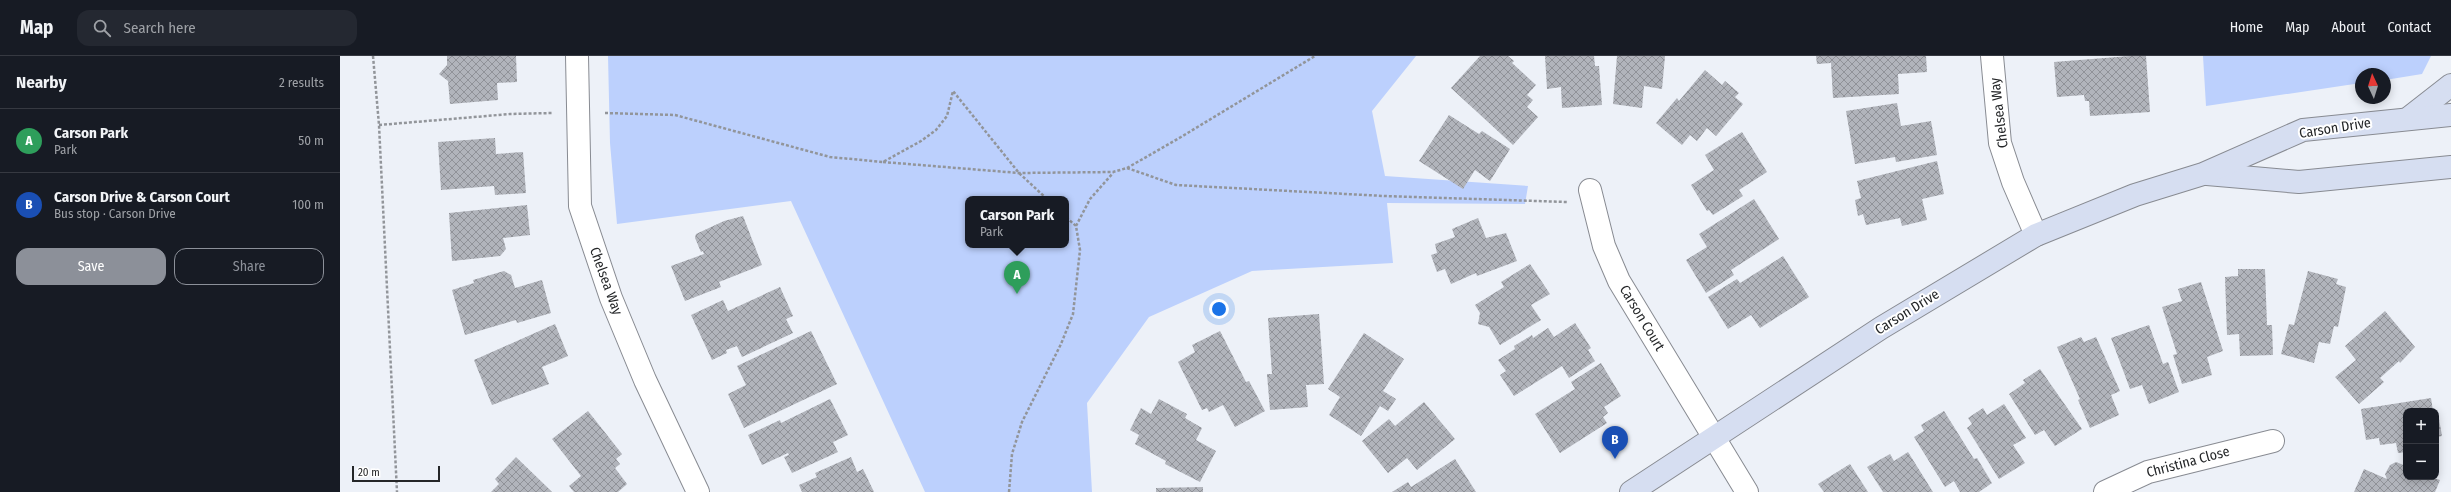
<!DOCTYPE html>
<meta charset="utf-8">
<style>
:root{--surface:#171b24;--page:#242831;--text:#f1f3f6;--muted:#9ea1a6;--line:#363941;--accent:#8c9099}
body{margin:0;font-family:"Fira Sans Condensed",sans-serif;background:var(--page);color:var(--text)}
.controls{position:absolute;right:12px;bottom:12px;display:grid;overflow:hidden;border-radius:8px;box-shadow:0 2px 10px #0003}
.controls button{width:36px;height:36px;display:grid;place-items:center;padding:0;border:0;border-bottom:1px solid var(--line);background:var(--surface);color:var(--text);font:20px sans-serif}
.compass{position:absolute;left:2015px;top:12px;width:36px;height:36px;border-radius:50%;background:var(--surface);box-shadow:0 2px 10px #0003;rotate:356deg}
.scale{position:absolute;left:12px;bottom:10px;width:88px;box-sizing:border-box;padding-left:4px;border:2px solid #242628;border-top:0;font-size:11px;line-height:14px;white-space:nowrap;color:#242628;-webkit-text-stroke:3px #fff;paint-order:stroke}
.you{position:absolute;left:879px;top:253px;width:14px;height:14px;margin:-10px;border:3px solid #fff;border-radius:50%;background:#1a73e8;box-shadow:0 0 0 6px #1a73e833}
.badge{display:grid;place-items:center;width:26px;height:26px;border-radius:50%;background:var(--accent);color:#fff;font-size:13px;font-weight:700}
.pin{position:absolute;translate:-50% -33px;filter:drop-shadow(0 1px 2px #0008)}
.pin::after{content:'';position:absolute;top:21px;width:14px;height:12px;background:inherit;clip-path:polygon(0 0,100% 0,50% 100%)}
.popup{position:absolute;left:625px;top:140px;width:104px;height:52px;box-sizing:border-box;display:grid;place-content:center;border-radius:8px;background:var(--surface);filter:drop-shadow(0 1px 3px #0005);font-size:13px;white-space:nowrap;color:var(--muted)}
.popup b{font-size:15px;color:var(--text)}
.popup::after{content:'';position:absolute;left:50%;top:100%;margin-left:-8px;border:8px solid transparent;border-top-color:var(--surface)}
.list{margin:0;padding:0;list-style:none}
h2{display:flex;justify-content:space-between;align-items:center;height:52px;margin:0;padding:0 16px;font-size:17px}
h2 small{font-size:13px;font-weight:400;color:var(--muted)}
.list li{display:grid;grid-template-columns:26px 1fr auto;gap:12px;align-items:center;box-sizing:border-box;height:64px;padding:0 16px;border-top:1px solid var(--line)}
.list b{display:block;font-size:15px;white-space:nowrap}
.list p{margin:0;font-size:13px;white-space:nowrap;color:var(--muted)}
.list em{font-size:13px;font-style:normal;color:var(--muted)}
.actions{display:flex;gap:8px;padding:12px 16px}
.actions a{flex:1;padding:9px 0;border:1px solid var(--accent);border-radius:12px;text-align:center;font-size:14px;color:var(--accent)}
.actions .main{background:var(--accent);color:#fff}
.icon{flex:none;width:22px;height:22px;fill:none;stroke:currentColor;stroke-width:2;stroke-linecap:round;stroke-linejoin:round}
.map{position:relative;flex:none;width:2111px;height:436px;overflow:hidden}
header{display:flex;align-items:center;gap:24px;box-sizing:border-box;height:56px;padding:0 20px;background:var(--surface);border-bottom:1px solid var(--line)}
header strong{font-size:19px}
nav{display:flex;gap:22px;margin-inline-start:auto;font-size:14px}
.search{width:280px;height:36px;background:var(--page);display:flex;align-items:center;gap:10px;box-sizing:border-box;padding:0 14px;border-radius:12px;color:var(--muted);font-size:15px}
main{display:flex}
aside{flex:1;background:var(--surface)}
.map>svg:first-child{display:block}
.green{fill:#bcd0fd;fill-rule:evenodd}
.building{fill:url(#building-cross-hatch)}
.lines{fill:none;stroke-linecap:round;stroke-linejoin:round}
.street-casing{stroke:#888b92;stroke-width:24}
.secondary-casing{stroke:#888b92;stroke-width:24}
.path{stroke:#92959a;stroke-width:2.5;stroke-dasharray:3 2;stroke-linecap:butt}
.street{stroke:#fff;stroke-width:22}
.secondary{stroke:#d6def1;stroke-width:22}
.labels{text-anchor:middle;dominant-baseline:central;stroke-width:4;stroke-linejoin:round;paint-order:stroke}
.street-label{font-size:14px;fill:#242628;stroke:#fff}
</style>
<header>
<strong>Map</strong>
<div class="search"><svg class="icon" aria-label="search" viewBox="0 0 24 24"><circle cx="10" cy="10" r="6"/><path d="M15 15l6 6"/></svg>Search here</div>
<nav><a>Home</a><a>Map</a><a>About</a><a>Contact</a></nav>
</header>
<main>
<aside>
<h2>Nearby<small>2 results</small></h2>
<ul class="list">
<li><span class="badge" style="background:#2e9e5b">A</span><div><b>Carson Park</b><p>Park</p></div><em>50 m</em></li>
<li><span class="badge" style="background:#1a4fb4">B</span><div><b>Carson Drive &amp; Carson Court</b><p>Bus stop · Carson Drive</p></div><em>100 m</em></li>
</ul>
<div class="actions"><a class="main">Save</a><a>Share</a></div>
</aside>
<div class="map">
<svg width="2111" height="436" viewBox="0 0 2111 436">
<defs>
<pattern id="building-cross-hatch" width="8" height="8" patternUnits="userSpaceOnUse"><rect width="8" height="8" fill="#b1b4bb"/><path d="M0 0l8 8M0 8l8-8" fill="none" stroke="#909298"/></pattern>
</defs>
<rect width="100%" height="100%" fill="#edf1f8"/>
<g class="green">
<path d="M268,0H1076L1032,55L1045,120L1188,130L1185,148L1047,147L1053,207L912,215L809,261L747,347L752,436H585L451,145L277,168L270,87ZM628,143H726V189H628Z"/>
<path d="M1863,0H2091L2082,18L2045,24V18H2021V27L1866,50Z"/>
</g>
<g class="building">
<path d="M107,0H176L177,26L157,27L158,44L110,48L108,25L99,18L107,9Z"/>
<path d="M1140,0H1168L1174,5L1172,7L1196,29L1187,39L1193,44L1187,51L1198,61L1173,89L1111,32Z"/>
<path d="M1205,0H1254L1255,10H1259L1262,49L1222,52L1221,31L1207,33Z"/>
<path d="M1277,0H1325L1322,33L1304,30L1302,52L1273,48Z"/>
<path d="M1476,0H1586L1587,16L1558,18L1559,38L1493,42L1491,7L1477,8Z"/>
<path d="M1790,0H1806L1810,56L1750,60L1749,45H1745L1744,39L1717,41L1714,6Z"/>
<path d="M1365,14L1382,29L1385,25L1399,37L1395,41L1403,48L1376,80L1367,72L1357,85L1350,79L1342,89L1316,67L1337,42L1339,45Z"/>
<path d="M1557,47L1561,70L1591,65L1597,99L1556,106L1555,101L1515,108L1506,55Z"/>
<path d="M1109,59L1139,78L1142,75L1170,93L1150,125L1135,114L1123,133L1079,105Z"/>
<path d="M1402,76L1427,116L1399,134L1403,140L1373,159L1369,154L1367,155L1351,129L1374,114L1365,99Z"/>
<path d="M155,82L156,98L183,96L186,137L155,139L154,130L101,134L98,86Z"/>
<path d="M1597,105L1604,138L1582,143L1587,164L1562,170L1560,162L1526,169L1523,158L1518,160L1515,144L1521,142L1517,125Z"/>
<path d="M1414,143L1439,183L1391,214L1394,219L1366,237L1346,204L1367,191L1359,178Z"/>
<path d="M187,149L190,179L163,182L166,193L160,200L112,205L109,157Z"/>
<path d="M403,160L422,209L379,226L381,231L345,245L331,210L364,198L363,195L361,196L355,182L356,178L384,165Z"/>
<path d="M1138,162L1146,182L1166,177L1177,205L1137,220L1136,217L1111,228L1105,213L1097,216L1091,199L1097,197L1095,188L1115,181L1112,173Z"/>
<path d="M1443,200L1469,241L1420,272L1411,259L1388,273L1368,241L1397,223L1400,227Z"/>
<path d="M1190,208L1210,238L1191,249L1201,264L1160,289L1149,271L1138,268L1140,257L1135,249L1164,231L1161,226Z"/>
<path d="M1898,213H1925L1927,269H1932L1933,299L1900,300L1899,278L1887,279L1885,221L1898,220Z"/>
<path d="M164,215L171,219L175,232L202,224L211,257L177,267L176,264L125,279L112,234L134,227L133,224Z"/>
<path d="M1968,215L1998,223L1996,228L2006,231L1998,271L1994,270L1990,288L1979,286L1974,307L1941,298L1949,268L1954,269Z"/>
<path d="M1861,226L1883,295L1867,301L1872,319L1842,328L1833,299L1837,298L1822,251L1842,245L1838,233Z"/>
<path d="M440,231L453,260L446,263L453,277L402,301L397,290L386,294L387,297L372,304L351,259L383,244L388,255Z"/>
<path d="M2045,255L2075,291L2060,307L2059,305L2040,322L2044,326L2019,348L1995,321L2016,304L2005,290Z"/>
<path d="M979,258L984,328L966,329L968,351L930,354L927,318H932L928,262Z"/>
<path d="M1235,267L1251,292L1248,294L1255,305L1229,322L1222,310L1174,340L1160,319L1166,315L1158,304L1175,293L1174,290L1192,279L1193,282L1208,272L1214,281Z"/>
<path d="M215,268L228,300L202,311L209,328L152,349L134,304Z"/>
<path d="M1809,269L1823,308L1828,306L1839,336L1809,348L1802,329L1790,333L1771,282Z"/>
<path d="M471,275L497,328L404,372L388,338L406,329L397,310Z"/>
<path d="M880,275L906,326L909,325L925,355L895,371L883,349L869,356L867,352L862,354L838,306L855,296L852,289Z"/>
<path d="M1024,277L1064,303L1043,335L1056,343L1048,355L1040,350L1021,380L989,359L1000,341L988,333Z"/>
<path d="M1741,281L1744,286L1756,281L1780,335L1771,339L1779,359L1750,372L1738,344L1740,343L1717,291Z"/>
<path d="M1261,307L1281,340L1264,351L1268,357L1263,361L1267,367L1220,397L1195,358L1235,333L1231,326Z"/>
<path d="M1700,313L1742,373L1715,390L1704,374L1695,379L1669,338L1685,327L1683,324Z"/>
<path d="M2091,342L2093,355H2066V396L2058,397L2056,387L2040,389L2039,382L2026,384L2021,353Z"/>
<path d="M490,343L508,379L493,386L498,396L452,417L444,401L449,399L448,397L422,409L408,379L440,364L441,367Z"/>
<path d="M819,343L847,358L845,362L862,372L856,384L876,395L860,426L825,408L826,405L795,388L799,379L790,374L801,352L811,358Z"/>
<path d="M1084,346L1115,383L1077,414L1067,402L1048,417L1022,385L1049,363L1055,370Z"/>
<path d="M1664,348L1686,382L1673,389L1685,407L1659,423L1627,372L1632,368L1628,362L1643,352L1647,359Z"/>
<path d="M248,355L282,398L276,403L280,408L275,412L287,428L278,436H234L229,430L241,420L212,383Z"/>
<path d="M1604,355L1634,403L1637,402L1652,427L1639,436H1620L1614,425L1605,431L1574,381L1584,375L1581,369Z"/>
<path d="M2096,363H2099L2102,380L2096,381Z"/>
<path d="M1568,396L1593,436H1543L1527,411L1550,398L1554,405Z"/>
<path d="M176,401L212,436H151L159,428L155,423Z"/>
<path d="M511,401L517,416L523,413L534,436H462L459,429L477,421L475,417Z"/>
<path d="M1115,403L1136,436H1052L1068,426L1071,431Z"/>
<path d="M2056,406L2066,410V421H2091L2100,424L2095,436H2014L2024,413L2047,423L2045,418L2050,409Z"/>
<path d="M1510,408L1528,436H1484L1478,428Z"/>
<path d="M863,431V436H816V432Z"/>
</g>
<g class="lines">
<defs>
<g id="street">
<path d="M237,0L240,150L271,242L305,324L358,436"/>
<path d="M1652,0L1660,87L1673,126L1696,179"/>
<path d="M1250,134L1264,190L1279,225L1407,436"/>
<path d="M1765,436L1808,416L1933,385"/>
</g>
<g id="secondary">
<path d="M2070,61L2111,29"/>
<path d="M1867,118L1959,126L2111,111"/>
<path d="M1291,436L1541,272L1696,179L1795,139L1863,118L1963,74L2111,59"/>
</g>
</defs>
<use href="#street" class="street-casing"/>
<use href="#secondary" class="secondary-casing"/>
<g class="path">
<path d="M33,0L39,69L57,436"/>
<path d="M265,57L335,59L490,101L543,106L581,85L596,74L607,60L613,35L679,117L707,143"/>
<path d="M39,69L170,58L212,57"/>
<path d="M543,106L679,117L773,116L787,112L841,81L975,0"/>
<path d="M787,112L836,129L1044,140L1227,146"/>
<path d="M736,170L750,143L773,117"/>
<path d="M669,436L672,398L682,366L721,288L733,258L740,194L736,170L726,161"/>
</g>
<use href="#street" class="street"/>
<use href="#secondary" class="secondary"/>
</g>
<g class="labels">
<g class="street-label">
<text transform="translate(1659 57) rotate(-97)">Chelsea Way</text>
<text transform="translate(1995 72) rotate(-9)">Carson Drive</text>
<text transform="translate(266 225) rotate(70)">Chelsea Way</text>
<text transform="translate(1567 256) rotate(-32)">Carson Drive</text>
<text transform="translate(1302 262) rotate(59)">Carson Court</text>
<text transform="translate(1848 406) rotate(-15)">Christina Close</text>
</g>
</g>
</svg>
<div class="controls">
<button>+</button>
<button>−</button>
</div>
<svg class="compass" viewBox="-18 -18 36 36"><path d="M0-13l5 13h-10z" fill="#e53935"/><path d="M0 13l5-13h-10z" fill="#9ea1a6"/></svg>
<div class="scale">20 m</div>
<div class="you"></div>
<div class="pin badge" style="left:677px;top:238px;background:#2e9e5b">A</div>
<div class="popup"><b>Carson Park</b>Park</div>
<div class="pin badge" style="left:1275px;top:403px;background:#1a4fb4">B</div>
</div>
</main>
